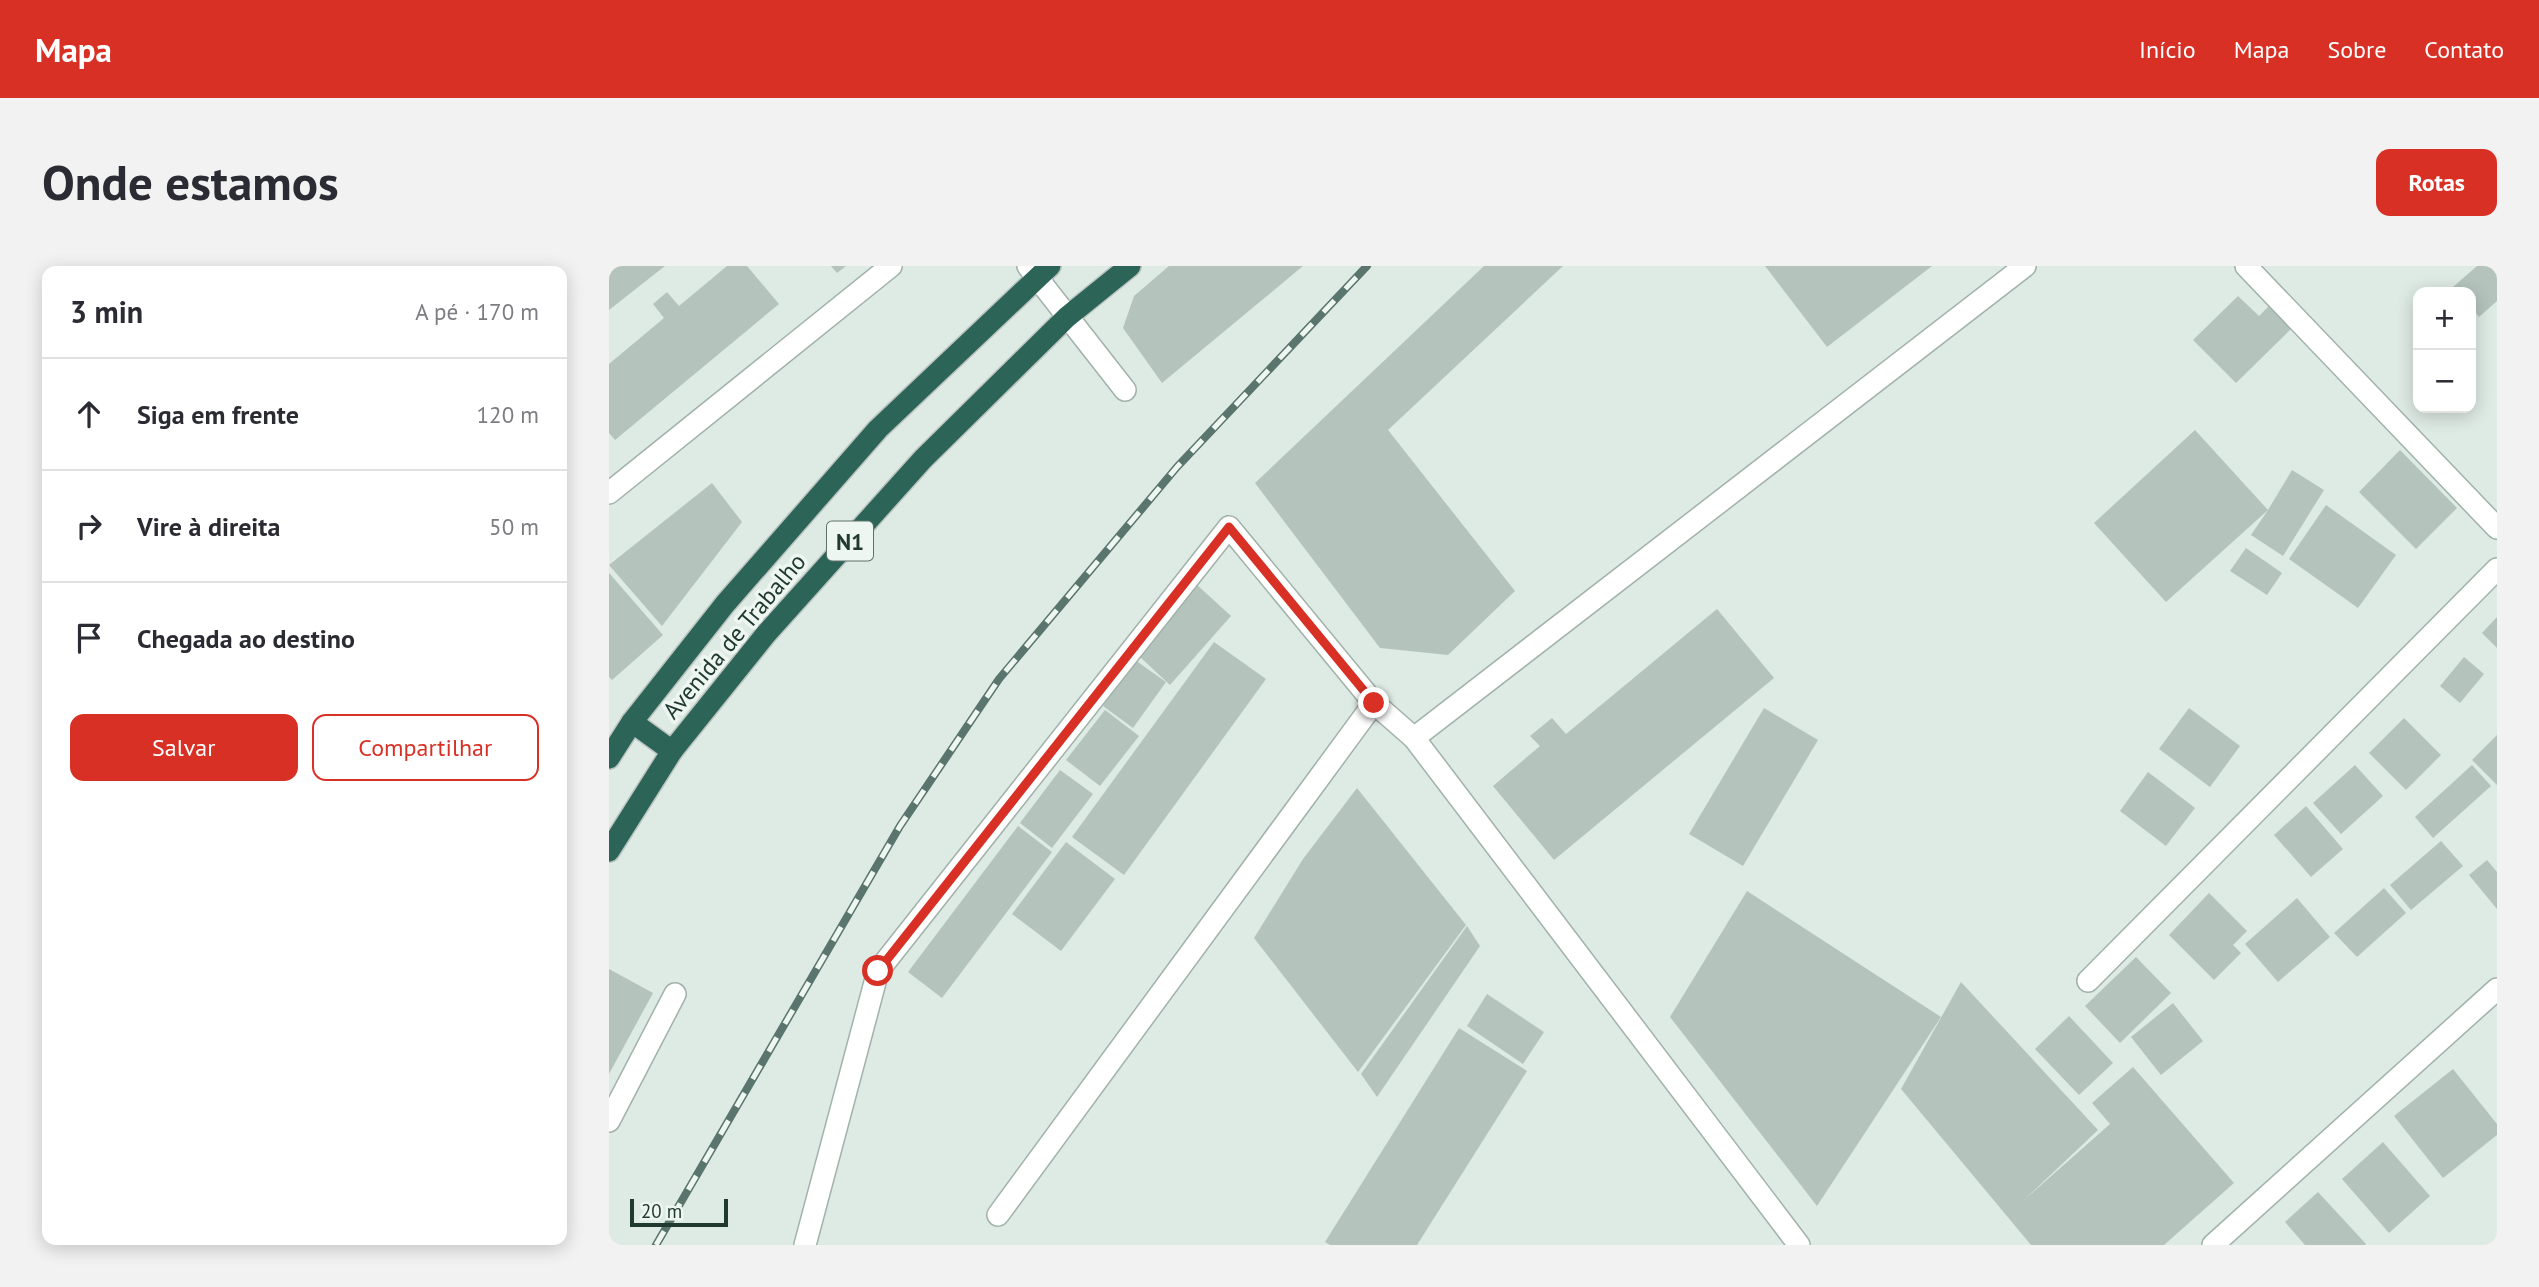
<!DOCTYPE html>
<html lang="pt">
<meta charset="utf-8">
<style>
:root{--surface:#fff;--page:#f2f2f3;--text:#2b2b33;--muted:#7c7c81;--line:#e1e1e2;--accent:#d93025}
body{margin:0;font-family:"PT Sans",sans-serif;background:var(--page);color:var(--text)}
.controls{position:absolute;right:21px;top:21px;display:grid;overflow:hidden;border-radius:14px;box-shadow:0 4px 18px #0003}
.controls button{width:63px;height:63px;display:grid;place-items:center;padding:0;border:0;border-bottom:2px solid var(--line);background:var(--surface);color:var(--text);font:35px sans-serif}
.scale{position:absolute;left:21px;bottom:18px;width:98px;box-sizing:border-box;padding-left:7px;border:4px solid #203931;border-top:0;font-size:19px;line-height:24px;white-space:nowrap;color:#203931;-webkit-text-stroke:5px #eef6f2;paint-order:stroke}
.stop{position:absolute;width:21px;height:21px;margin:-16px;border:5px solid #d93025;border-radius:50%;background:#fff}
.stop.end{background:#d93025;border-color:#fff;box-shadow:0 2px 7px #0008}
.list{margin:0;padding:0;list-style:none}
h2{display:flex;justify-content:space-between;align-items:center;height:91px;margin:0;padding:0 28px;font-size:30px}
h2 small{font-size:23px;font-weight:400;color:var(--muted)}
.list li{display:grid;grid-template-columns:46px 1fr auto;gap:21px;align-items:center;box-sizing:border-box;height:112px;padding:0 28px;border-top:2px solid var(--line)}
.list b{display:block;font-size:26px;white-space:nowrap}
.list em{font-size:23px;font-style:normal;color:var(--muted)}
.actions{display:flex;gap:14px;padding:21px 28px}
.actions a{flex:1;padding:16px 0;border:2px solid var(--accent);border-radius:14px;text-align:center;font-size:24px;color:var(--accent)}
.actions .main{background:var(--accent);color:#fff}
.icon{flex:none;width:38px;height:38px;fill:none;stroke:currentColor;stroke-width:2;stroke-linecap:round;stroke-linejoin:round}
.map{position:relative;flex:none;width:1888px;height:979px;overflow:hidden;border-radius:14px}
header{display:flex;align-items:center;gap:42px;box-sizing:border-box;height:98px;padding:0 35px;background:var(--accent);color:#fff}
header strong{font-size:33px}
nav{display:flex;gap:38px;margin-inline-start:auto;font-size:24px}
.intro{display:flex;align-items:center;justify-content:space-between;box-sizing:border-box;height:168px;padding:0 42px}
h1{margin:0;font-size:49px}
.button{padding:18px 32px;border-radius:14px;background:var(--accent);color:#fff;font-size:24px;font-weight:700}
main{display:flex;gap:42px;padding:0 42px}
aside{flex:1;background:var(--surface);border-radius:14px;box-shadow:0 4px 18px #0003}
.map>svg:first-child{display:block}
.building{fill:#b4c4bd}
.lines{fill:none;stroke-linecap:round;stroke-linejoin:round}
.minor-casing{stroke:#a1b1ab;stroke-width:24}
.highway-casing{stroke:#bcc4c1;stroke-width:24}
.minor{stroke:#fff;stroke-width:21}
.highway{stroke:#2c6557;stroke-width:21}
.rail-casing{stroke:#5a756d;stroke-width:8}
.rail{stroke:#eef6f2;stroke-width:5;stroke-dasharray:16;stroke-linecap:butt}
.route{stroke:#d93025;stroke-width:9}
.labels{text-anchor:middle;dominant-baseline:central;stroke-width:7;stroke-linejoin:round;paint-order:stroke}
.shield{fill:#eef6f2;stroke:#5e726b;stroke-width:2}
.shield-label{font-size:23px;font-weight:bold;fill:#203931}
.street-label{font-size:24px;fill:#203931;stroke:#eef6f2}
</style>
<header>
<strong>Mapa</strong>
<nav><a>Início</a><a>Mapa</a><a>Sobre</a><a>Contato</a></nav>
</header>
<div class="intro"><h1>Onde estamos</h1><a class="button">Rotas</a></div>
<main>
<aside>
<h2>3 min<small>A pé · 170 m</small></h2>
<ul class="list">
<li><svg class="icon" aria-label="ahead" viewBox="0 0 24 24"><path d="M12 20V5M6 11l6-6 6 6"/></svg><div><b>Siga em frente</b></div><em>120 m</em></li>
<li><svg class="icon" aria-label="right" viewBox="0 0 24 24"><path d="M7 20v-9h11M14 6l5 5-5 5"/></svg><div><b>Vire à direita</b></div><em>50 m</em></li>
<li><svg class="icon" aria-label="arrive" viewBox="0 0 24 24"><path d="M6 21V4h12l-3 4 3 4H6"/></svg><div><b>Chegada ao destino</b></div></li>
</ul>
<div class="actions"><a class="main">Salvar</a><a>Compartilhar</a></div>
</aside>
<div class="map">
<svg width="1888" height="979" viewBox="0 0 1888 979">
<rect width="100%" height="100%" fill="#deeae4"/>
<g class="building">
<path d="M0,0H56L0,44Z"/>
<path d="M118,0H138L170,38L6,174L0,167V98L55,52L44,38L58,26L70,40Z"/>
<path d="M222,0H237L228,7Z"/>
<path d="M560,0H694L553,117L514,62L525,30Z"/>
<path d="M875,0H954L779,164L906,325L839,389L771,382L646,217Z"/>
<path d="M1156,0H1323L1218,81Z"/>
<path d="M1868,0H1888V35L1870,51L1862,41V26H1848L1844,21Z"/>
<path d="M1629,30L1650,50L1664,36L1686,59L1627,117L1584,74Z"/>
<path d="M1586,164L1659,244L1683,204L1715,224L1674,290L1642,269L1659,244L1557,336L1485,257Z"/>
<path d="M1791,184L1848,242L1807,283L1750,226Z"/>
<path d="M103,217L133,256L53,360L0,299Z"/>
<path d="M1717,239L1787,289L1749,342L1680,293Z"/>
<path d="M1637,282L1673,307L1658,329L1621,305Z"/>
<path d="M0,307L54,369L3,414L0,411Z"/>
<path d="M587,318L622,350L561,419L529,389Z"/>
<path d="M1108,343L1165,412L945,594L884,520L931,480L921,470L943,452L957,468Z"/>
<path d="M1888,351V382L1873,367Z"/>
<path d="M605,376L657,413L515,609L463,571Z"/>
<path d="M1855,391L1875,408L1851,437L1831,420Z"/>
<path d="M526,394L557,416L524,462L494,440Z"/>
<path d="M1155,442L1209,474L1134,600L1080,568Z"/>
<path d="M1580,442L1631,480L1601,521L1550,483Z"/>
<path d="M496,444L530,470L491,520L457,494Z"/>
<path d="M1795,452L1832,489L1797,524L1760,487Z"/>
<path d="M1888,469V519L1863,494Z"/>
<path d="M1746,499L1774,530L1732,568L1704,537Z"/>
<path d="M1863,499L1882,520L1824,572L1806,551Z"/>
<path d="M451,504L484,528L443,582L411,557Z"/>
<path d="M1539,506L1586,542L1557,580L1511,545Z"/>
<path d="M748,522L857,659L749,806L645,672L694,593Z"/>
<path d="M1697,540L1734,583L1702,611L1665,569Z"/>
<path d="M409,560L443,586L333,732L299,706Z"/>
<path d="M1832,575L1854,600L1802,644L1781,619Z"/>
<path d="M457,576L506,613L452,685L403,648Z"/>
<path d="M1878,594L1888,606V643L1860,609Z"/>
<path d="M1775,622L1797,647L1748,691L1725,667Z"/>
<path d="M1138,625L1332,751L1208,940L1061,751Z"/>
<path d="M1600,627L1638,665L1624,679L1632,687L1605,714L1560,669Z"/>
<path d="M1688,632L1721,671L1669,716L1636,678Z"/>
<path d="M858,660L871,680L768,831L752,808Z"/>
<path d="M1527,691L1562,727L1511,777L1476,740Z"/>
<path d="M0,703L44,727L0,808Z"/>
<path d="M1352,716L1489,864L1415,934L1501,858L1483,837L1524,801L1625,917L1555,979H1422L1292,823Z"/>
<path d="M878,728L935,766L914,798L858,760Z"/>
<path d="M1564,737L1594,775L1552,809L1522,771Z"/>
<path d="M1460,750L1504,797L1470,829L1426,783Z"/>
<path d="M850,762L918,805L808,979H721L716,976Z"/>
<path d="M1844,803L1888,858V869L1834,912L1785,850Z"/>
<path d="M1774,876L1821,930L1780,967L1733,913Z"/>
<path d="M1709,926L1757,978L1756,979H1696L1676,956Z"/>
</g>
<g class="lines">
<defs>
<g id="minor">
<path d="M419,0L516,124"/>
<path d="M1637,0L1888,262"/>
<path d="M0,227L282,0"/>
<path d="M805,472L1416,0"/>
<path d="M1479,715L1888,303"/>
<path d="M0,855L66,728"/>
<path d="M389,949L765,437"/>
<path d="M196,979L269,705L620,261L765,437L805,472L1190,979"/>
<path d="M1604,979L1888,723"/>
</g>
<g id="highway">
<path d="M23,456L63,485"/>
<path d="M0,492L23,456L116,338L269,163L441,0"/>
<path d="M0,585L63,485L157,368L314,193L458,51L521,0"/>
</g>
</defs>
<use href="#minor" class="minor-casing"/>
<use href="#highway" class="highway-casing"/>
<use href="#minor" class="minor"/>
<use href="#highway" class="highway"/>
<defs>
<path id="rail" d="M47,979L291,560L390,413L568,201L758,0"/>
</defs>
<use href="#rail" class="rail-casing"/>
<use href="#rail" class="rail"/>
</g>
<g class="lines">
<path class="route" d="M269,705L620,261L765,437"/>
</g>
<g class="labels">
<rect class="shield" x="218" y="255.5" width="46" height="39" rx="5"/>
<g class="shield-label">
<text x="241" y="275">N1</text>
</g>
<g class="street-label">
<text transform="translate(125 370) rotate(-50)">Avenida de Trabalho</text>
</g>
</g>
</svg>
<div class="controls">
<button>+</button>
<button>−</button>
</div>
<div class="scale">20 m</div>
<div class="stop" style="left:269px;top:705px"></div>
<div class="stop end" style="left:765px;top:437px"></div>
</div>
</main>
